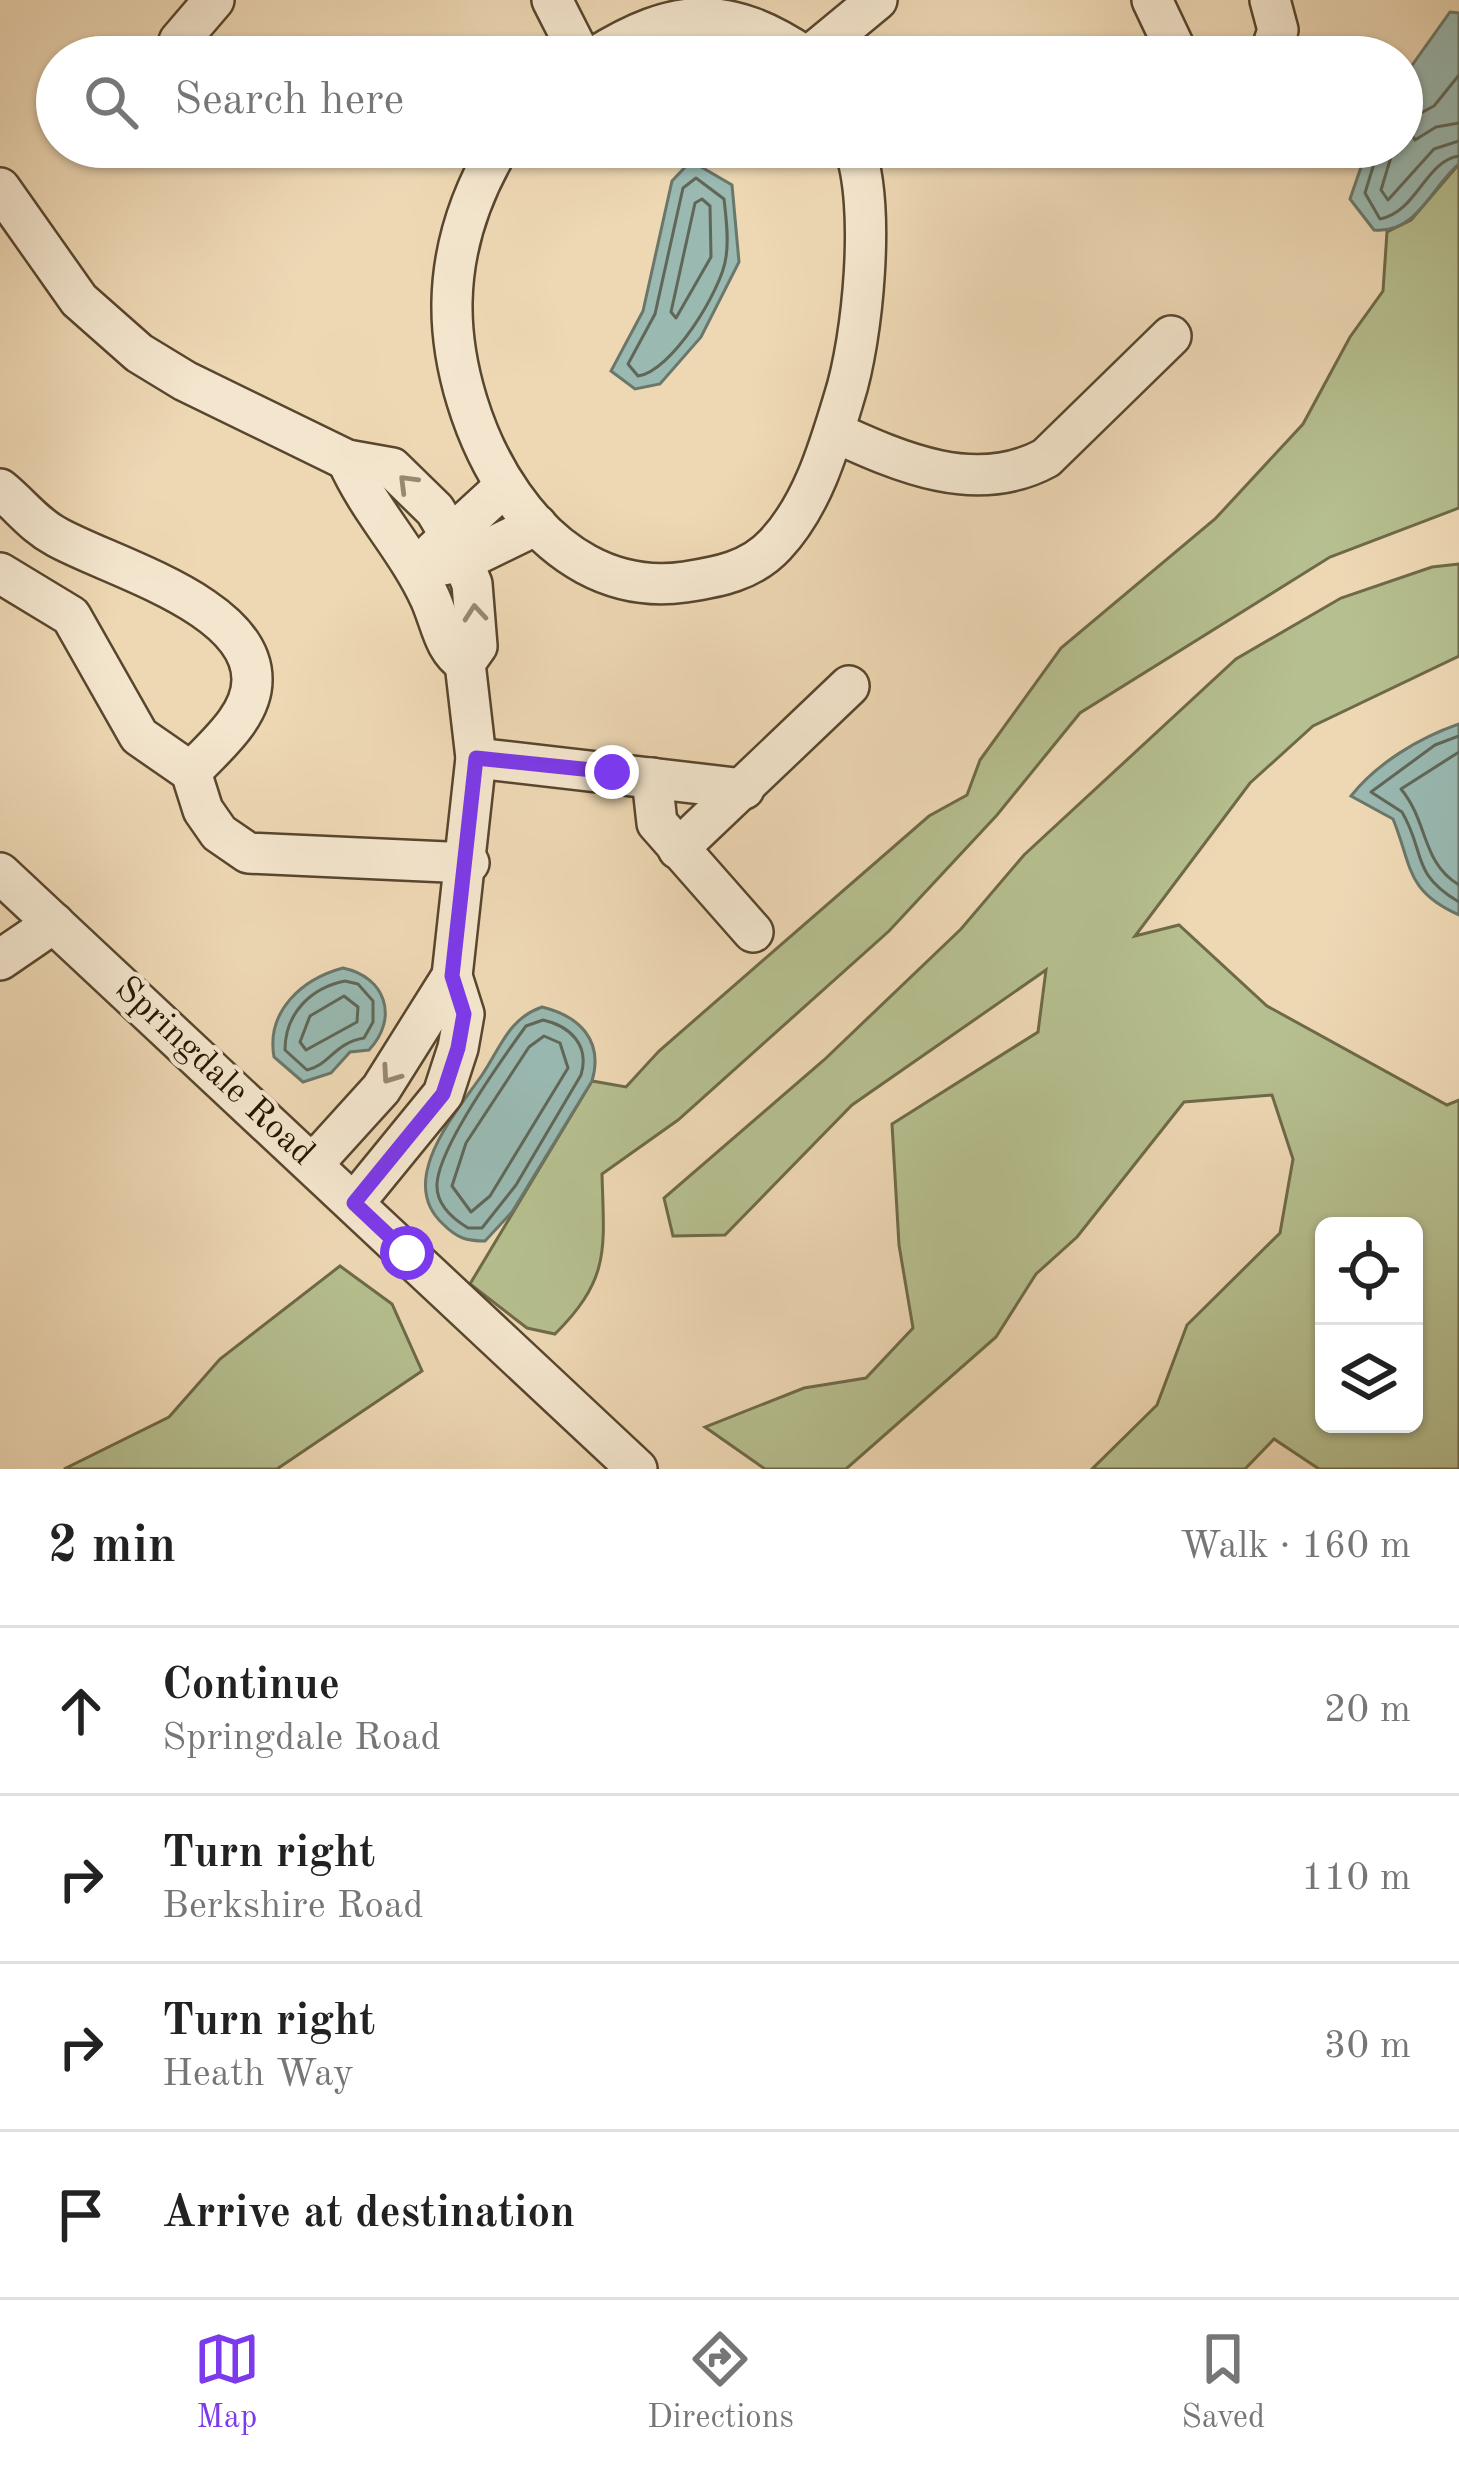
<!DOCTYPE html>
<meta charset="utf-8">
<style>
:root{--surface:#fff;--page:#f2f2f2;--text:#222;--muted:#767676;--line:#e0e0e0;--accent:#7c3aed}
body{margin:0;font-family:"Old Standard TT",serif;background:var(--page);color:var(--text)}
.controls{position:absolute;right:36px;bottom:36px;display:grid;overflow:hidden;border-radius:18px;box-shadow:0 3px 9px #0004}
.controls button{width:108px;height:108px;display:grid;place-items:center;padding:0;border:0;border-bottom:3px solid var(--line);background:var(--surface);color:var(--text);font:60px sans-serif}
.stop{position:absolute;width:36px;height:36px;margin:-27px;border:9px solid #7c3aed;border-radius:50%;background:#fff}
.stop.end{background:#7c3aed;border-color:#fff;box-shadow:0 3px 12px #0008}
.list{margin:0;padding:0;list-style:none}
h2{display:flex;justify-content:space-between;align-items:center;height:156px;margin:0;padding:0 48px;font-size:51px}
h2 small{font-size:39px;font-weight:400;color:var(--muted)}
.list li{display:grid;grid-template-columns:78px 1fr auto;gap:36px;align-items:center;box-sizing:border-box;height:168px;padding:0 48px;border-top:3px solid var(--line)}
.list b{display:block;font-size:45px;white-space:nowrap}
.list p{margin:0;font-size:39px;white-space:nowrap;color:var(--muted)}
.list em{font-size:39px;font-style:normal;color:var(--muted)}
.icon{flex:none;width:66px;height:66px;fill:none;stroke:currentColor;stroke-width:2;stroke-linecap:round;stroke-linejoin:round}
.map{position:relative;flex:none;width:1459px;height:1469px;overflow:hidden}
.search{position:absolute;background:var(--surface);box-shadow:0 3px 9px #0004;left:36px;right:36px;top:36px;height:132px;display:flex;align-items:center;gap:30px;box-sizing:border-box;padding:0 42px;border-radius:66px;color:var(--muted);font-size:45px}
.sheet{height:828px;background:var(--surface)}
nav{display:flex;justify-content:space-around;align-items:center;box-sizing:border-box;height:168px;border-top:3px solid var(--line);background:var(--surface);font-size:33px;color:var(--muted)}
nav a{display:grid;justify-items:center;gap:6px}
nav .on{color:var(--accent)}
.map>svg:first-child{display:block}
.green{fill:#b6bf8f;stroke:#6e6a48;stroke-width:3;fill-rule:evenodd}
.water{fill:#99b9b1;stroke:#6b776a;stroke-width:3}
.lines{fill:none;stroke-linecap:round;stroke-linejoin:round}
.shore{stroke:#606758;stroke-width:3}
.minor-casing{stroke:#58462d;stroke-width:44}
.minor{stroke:#f4e6ce;stroke-width:39}
.oneway{stroke:#978871}
.route{stroke:#7c3aed;stroke-width:15}
.labels{text-anchor:middle;dominant-baseline:central;stroke-width:9;stroke-linejoin:round;paint-order:stroke}
.street-label{font-size:36px;fill:#261500;stroke:#f4e6ce}
</style>
<div class="map">
<svg width="1459" height="1469" viewBox="0 0 1459 1469">
<rect width="100%" height="100%" fill="#eed8b4"/>
<filter id="stains"><feTurbulence type="fractalNoise" baseFrequency=".00167" numOctaves="4"/><feColorMatrix values="0 0 0 0 .2 0 0 0 0 .09 0 0 0 0 .02 0 0 0 .5 -.17"/></filter>
<radialGradient id="worn" r=".72"><stop offset=".6" stop-color="#630" stop-opacity="0"/><stop offset="1" stop-color="#630" stop-opacity=".3"/></radialGradient>
<g class="green">
<path d="M1459,164V508L1330,557L1080,713L997,815L889,931L678,1120L602,1174C604,1249 611,1278 555,1334L527,1328L470,1284L592,1081L626,1087L659,1051L929,816L967,795L980,760L1061,648L1215,519L1303,424L1350,337L1383,291L1387,232L1411,220Z"/>
<path d="M1459,564V656L1313,726L1250,783L1135,936L1179,925L1267,1006L1447,1105L1459,1100V1469H1319L1274,1439L1245,1469H1092L1157,1405L1187,1325L1280,1233L1293,1159L1272,1095L1184,1102L1077,1237L1036,1274L996,1337L846,1469H765L705,1427L804,1388L866,1378L913,1328L899,1245L892,1124L1038,1032L1046,970L852,1105L725,1235L673,1236L664,1198L824,1060L961,929L1024,855L1236,659L1341,598L1432,567ZM1324,1226H1414V1424H1324Z"/>
<path d="M340,1266L392,1304L422,1371L277,1469H64L169,1417L220,1359Z"/>
</g>
<g class="water">
<path d="M1450,12L1459,13V164C1431,187 1417,234 1374,230L1350,199L1368,147H1402L1403,78Z"/>
<path d="M691,161L732,185L739,262L701,337L660,384L635,389L611,371L643,311L672,181Z"/>
<path d="M1459,724V915C1405,891 1412,865 1393,819L1351,796C1377,763 1419,738 1459,724Z"/>
<path d="M343,968C386,977 399,1018 369,1050L350,1052L331,1073L303,1082L274,1057C266,1011 302,979 343,968Z"/>
<path d="M542,1007C579,1016 604,1040 592,1081L512,1212L485,1241C466,1241 457,1238 443,1224C396,1181 455,1114 482,1075C501,1047 508,1019 542,1007Z"/>
</g>
<g class="lines">
<g class="shore">
<path d="M1459,75L1434,106L1404,122L1415,140L1436,127L1459,123"/>
<path d="M1379,147L1365,193L1380,219C1417,212 1425,161 1459,156"/>
<path d="M1394,147L1381,190L1388,200L1434,149L1459,141"/>
<path d="M696,178L724,199C726,217 729,239 726,257C722,290 671,372 638,376L628,364L655,314L683,188Z"/>
<path d="M702,199L710,206L711,257L676,318L671,312L695,203Z"/>
<path d="M1459,736L1435,745L1371,792L1402,812C1426,853 1410,873 1459,902"/>
<path d="M1459,752L1401,789C1429,823 1421,862 1459,885"/>
<path d="M345,981L358,984L373,1001V1022L364,1038C334,1043 330,1065 307,1070L285,1050C285,1014 310,988 345,981Z"/>
<path d="M344,996L358,1007L357,1022L306,1050L300,1042L310,1016Z"/>
<path d="M543,1020C570,1026 590,1045 581,1075L516,1185L482,1228H468C453,1219 436,1204 437,1184C439,1147 502,1059 526,1026Z"/>
<path d="M544,1036L560,1043L568,1068L490,1196L471,1212L452,1186L466,1143L529,1047Z"/>
</g>
<defs>
<g id="minor">
<path d="M552,0L581,57"/>
<path d="M1152,0L1179,57"/>
<path d="M179,41L214,0"/>
<path d="M595,57C675,7 728,4 806,57"/>
<path d="M808,57L877,0"/>
<path d="M1269,57L1278,30L1270,0"/>
<path d="M499,147C471,194 453,246 452,302C450,425 538,603 685,582C718,577 751,571 775,545C812,506 829,448 844,398C863,339 876,205 854,147"/>
<path d="M0,188L79,300L139,353L185,381L347,460L392,468L435,510L457,547L472,584L477,646L465,663L476,758L452,976L464,1014L458,1048L443,1094L354,1203"/>
<path d="M834,432C900,462 976,496 1046,458L1171,336"/>
<path d="M347,460C369,510 407,548 430,598C441,622 443,649 465,663"/>
<path d="M0,489C20,505 34,525 57,537C111,567 253,605 252,680C252,717 214,747 191,772"/>
<path d="M434,551L505,486"/>
<path d="M437,566L463,561L537,525"/>
<path d="M0,573L71,616L139,736L191,772L203,810L219,833L248,853L469,863"/>
<path d="M476,758L744,789"/>
<path d="M652,778L657,823L753,932"/>
<path d="M678,849L849,686"/>
<path d="M0,873L637,1469"/>
<path d="M0,960L54,923"/>
<path d="M313,1164L381,1089L452,976"/>
</g>
</defs>
<use href="#minor" class="minor-casing"/>
<use href="#minor" class="minor"/>
</g>
<defs><path id="oneway-chevron" d="M-2-3.5L2.5 0L-2 3.5" fill="none" stroke-width="1.6" stroke-linecap="round" stroke-linejoin="round" transform="scale(3)"/></defs>
<g class="oneway">
<use href="#oneway-chevron" transform="translate(407 483) rotate(-135)"/>
<use href="#oneway-chevron" transform="translate(475 613) rotate(-95)"/>
<use href="#oneway-chevron" transform="translate(390 1075) rotate(125)"/>
</g>
<g class="lines">
<path class="route" d="M407,1253L354,1203L443,1094L458,1048L464,1014L452,976L476,758L612,772"/>
</g>
<g class="labels">
<g class="street-label">
<text transform="translate(214 1072) rotate(43)">Springdale Road</text>
</g>
</g>
<rect width="100%" height="100%" filter="url(#stains)"/>
<rect width="100%" height="100%" fill="url(#worn)"/>
</svg>
<div class="controls">
<button><svg class="icon" aria-label="locate" viewBox="0 0 24 24"><circle cx="12" cy="12" r="6"/><path d="M12 2v4M12 18v4M2 12h4M18 12h4"/></svg></button>
<button><svg class="icon" aria-label="layers" viewBox="0 0 24 24"><path d="M12 4l9 5-9 5-9-5zM3 14l9 5 9-5"/></svg></button>
</div>
<div class="stop" style="left:407px;top:1253px"></div>
<div class="stop end" style="left:612px;top:772px"></div>
<div class="search"><svg class="icon" aria-label="search" viewBox="0 0 24 24"><circle cx="10" cy="10" r="6"/><path d="M15 15l6 6"/></svg>Search here</div>
</div>
<section class="sheet">
<h2>2 min<small>Walk · 160 m</small></h2>
<ul class="list">
<li><svg class="icon" aria-label="ahead" viewBox="0 0 24 24"><path d="M12 20V5M6 11l6-6 6 6"/></svg><div><b>Continue</b><p>Springdale Road</p></div><em>20 m</em></li>
<li><svg class="icon" aria-label="right" viewBox="0 0 24 24"><path d="M7 20v-9h11M14 6l5 5-5 5"/></svg><div><b>Turn right</b><p>Berkshire Road</p></div><em>110 m</em></li>
<li><svg class="icon" aria-label="right" viewBox="0 0 24 24"><path d="M7 20v-9h11M14 6l5 5-5 5"/></svg><div><b>Turn right</b><p>Heath Way</p></div><em>30 m</em></li>
<li><svg class="icon" aria-label="arrive" viewBox="0 0 24 24"><path d="M6 21V4h12l-3 4 3 4H6"/></svg><div><b>Arrive at destination</b></div></li>
</ul>
</section>
<nav>
<a class="on"><svg class="icon" aria-label="map" viewBox="0 0 24 24"><path d="M3 6l6-2 6 2 6-2v14l-6 2-6-2-6 2zM9 4v14M15 6v14"/></svg>Map</a>
<a><svg class="icon" aria-label="directions" viewBox="0 0 24 24"><path d="M12 3l9 9-9 9-9-9zM9 14v-3h6M13 9l2 2-2 2"/></svg>Directions</a>
<a><svg class="icon" aria-label="saved" viewBox="0 0 24 24"><path d="M7 4h10v16l-5-4-5 4z"/></svg>Saved</a>
</nav>
